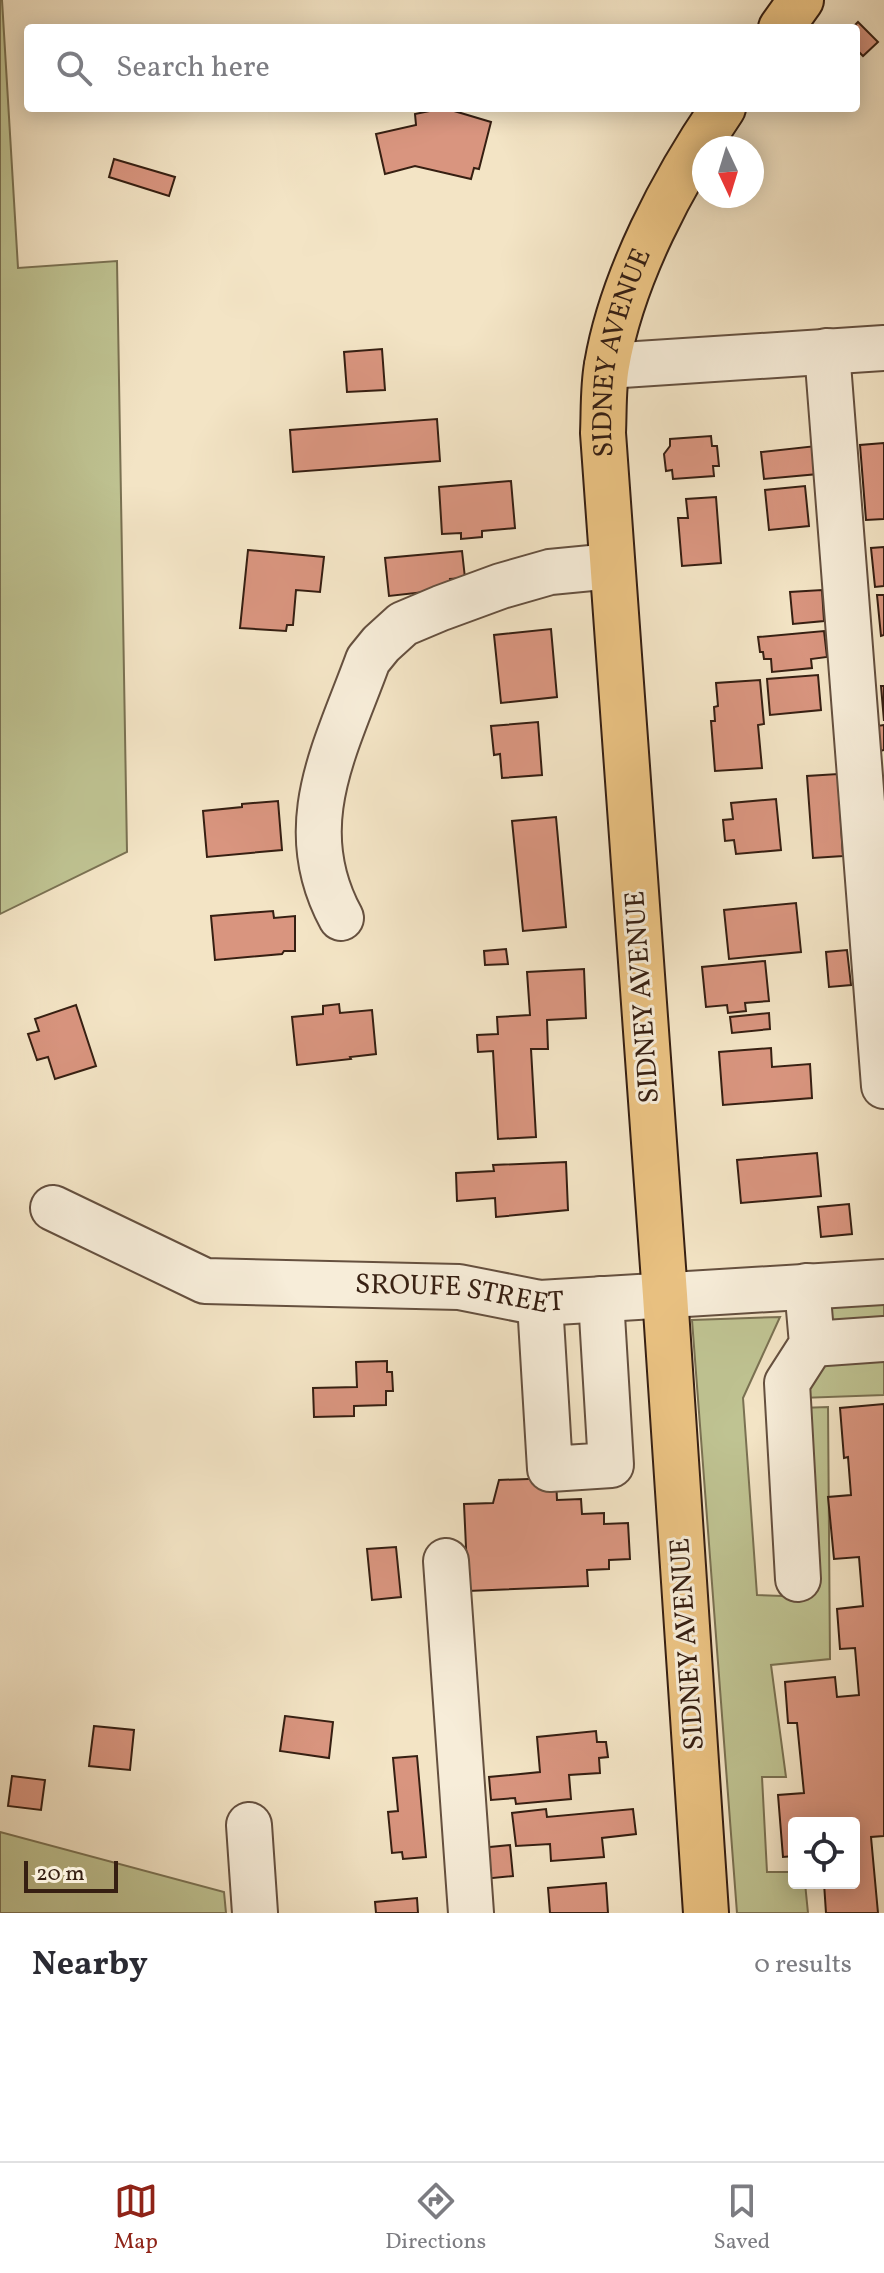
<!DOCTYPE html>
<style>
:root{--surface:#fff;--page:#f2f2f3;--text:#2b2b33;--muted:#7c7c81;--line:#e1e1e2;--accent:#8f2418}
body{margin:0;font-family:Vollkorn,serif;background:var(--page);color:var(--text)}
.controls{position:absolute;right:24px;bottom:24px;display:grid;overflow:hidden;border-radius:8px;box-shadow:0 4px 20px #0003}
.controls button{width:72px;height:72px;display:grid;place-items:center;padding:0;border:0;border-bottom:2px solid var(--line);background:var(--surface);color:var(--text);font:40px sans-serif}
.compass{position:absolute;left:692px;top:136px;width:72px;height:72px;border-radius:50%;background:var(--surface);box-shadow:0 4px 20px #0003;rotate:176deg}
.scale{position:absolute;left:24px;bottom:20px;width:94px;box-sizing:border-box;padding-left:8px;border:4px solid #361f12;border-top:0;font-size:22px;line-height:28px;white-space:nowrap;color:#361f12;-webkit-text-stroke:6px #f7edd9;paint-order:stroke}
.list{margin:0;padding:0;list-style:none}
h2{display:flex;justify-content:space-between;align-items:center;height:104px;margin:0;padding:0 32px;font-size:34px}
h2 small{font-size:26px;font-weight:400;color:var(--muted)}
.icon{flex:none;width:44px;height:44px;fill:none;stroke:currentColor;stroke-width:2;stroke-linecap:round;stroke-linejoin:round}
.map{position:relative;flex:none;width:884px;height:1913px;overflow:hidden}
.search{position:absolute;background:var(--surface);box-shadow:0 4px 20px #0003;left:24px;right:24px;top:24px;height:88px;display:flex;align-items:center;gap:20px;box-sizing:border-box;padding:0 28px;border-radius:8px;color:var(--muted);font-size:30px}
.sheet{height:248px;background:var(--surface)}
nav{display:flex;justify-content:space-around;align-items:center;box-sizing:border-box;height:112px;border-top:2px solid var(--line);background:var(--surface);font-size:22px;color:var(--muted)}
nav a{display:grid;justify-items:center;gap:4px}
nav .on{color:var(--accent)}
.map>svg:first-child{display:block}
.green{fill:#bfc392;stroke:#7a7152;stroke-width:2}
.building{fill:#d9957f;stroke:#361f12;stroke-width:2}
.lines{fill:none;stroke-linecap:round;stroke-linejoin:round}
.minor-casing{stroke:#65503f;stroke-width:48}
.major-casing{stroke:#361f12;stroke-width:48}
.minor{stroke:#f7edd9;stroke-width:44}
.major{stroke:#eac282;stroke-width:44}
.labels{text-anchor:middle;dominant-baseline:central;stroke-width:6;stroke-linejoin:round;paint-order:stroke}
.street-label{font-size:28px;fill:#361f12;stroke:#f7edd9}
</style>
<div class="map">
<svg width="884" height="1913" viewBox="0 0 884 1913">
<rect width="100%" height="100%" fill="#f3e4c5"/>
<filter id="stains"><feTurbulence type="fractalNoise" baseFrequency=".0025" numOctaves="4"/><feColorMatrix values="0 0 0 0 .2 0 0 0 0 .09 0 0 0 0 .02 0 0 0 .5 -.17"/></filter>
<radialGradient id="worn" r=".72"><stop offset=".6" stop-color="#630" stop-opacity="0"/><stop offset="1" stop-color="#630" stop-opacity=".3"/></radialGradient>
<g class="green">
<path d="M0,0H2L18,268L117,261L127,852L0,914Z"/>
<path d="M884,1302V1320L832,1323L828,1305Z"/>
<path d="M780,1317L743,1398L757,1595L809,1597L800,1408L828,1407L830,1659L771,1665L786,1777H762L767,1872H794V1883H805L808,1913H737L692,1320Z"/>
<path d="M884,1356V1395L801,1398L816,1361Z"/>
<path d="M0,1832L224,1892L226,1913H0Z"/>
</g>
<g class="building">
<path d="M858,22L878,42L863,56L856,49V28H852Z"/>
<path d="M444,108L491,122L479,169L474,168L471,179L415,166L385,174L376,134L416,125L415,114Z"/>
<path d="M114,159L175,177L169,196L109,177Z"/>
<path d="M382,349L385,390L347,392L344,352Z"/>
<path d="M437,419L440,461L293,472L290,430Z"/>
<path d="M711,436L712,446H717L719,466H713L714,476L673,479L672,470L666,471L664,454L670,446V439Z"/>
<path d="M884,443V519L866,520L860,445Z"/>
<path d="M816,446L818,474L764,479L761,452Z"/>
<path d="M511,481L515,528L482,531V537L461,539V533L442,534L439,487Z"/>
<path d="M805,486L809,526L769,530L765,490Z"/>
<path d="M716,497L721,563L682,566L678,518H688L686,499Z"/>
<path d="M884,547V586L875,587L871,548Z"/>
<path d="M248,550L324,557L320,592L296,590L293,625H287L286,631L240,628Z"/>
<path d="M462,551L465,578L450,579L451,589L389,596L385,558Z"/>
<path d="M822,590L824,621L793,624L790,592Z"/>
<path d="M877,595H884V635L881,636Z"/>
<path d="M551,629L557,697L501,703L494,635Z"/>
<path d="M824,631L827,657L811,659L812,668L772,672L771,659H764L763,652H760L758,637Z"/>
<path d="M818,675L821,710L770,715L767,679Z"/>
<path d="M760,680L764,724L758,725L762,768L715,771L711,721H715L714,707L718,706L716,683Z"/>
<path d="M881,686H884V721Z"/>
<path d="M538,722L542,775L502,778L500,754L494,755L491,726Z"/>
<path d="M884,725V750L880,751L877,726Z"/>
<path d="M838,774L843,856L813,858L807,776Z"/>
<path d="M776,799L781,850L736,854L734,840L725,841L723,820L733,819L731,803Z"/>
<path d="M278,801L282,850L207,857L203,811L242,807V804Z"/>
<path d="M556,817L566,927L523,931L512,821Z"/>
<path d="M796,903L801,952L729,959L724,910Z"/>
<path d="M273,911L274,918L295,916V951H284L282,954L215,960L211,916Z"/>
<path d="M506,949L508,964L485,965L484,951Z"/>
<path d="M847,950L851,985L829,987L826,952Z"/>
<path d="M765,961L769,1001L745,1003L746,1011L728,1013L727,1005L706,1007L702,967Z"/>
<path d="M584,969L586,1018L547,1020L548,1049H531L536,1137L498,1139L493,1051L478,1052L477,1035L498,1034L497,1017L530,1015L527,972Z"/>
<path d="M339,1004L340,1013L372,1010L376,1054L350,1057L351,1059L297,1065L292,1017L323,1014V1006Z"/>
<path d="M76,1005L96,1066L55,1079L48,1057L37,1060L28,1034L39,1031L35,1019Z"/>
<path d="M769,1013L770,1029L732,1033L730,1017Z"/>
<path d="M771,1048L772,1067L810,1064L812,1098L723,1105L719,1052Z"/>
<path d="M817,1153L821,1196L741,1203L737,1160Z"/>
<path d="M566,1162L568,1210L496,1217L495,1198L457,1201L456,1173L494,1171L493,1165Z"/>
<path d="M849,1204L852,1234L821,1237L818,1207Z"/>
<path d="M387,1361V1372H392L393,1391H386V1405L354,1406V1416L314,1417L313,1388L357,1387L356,1362Z"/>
<path d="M884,1404V1836L871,1837L878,1913H826L824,1883H854V1823H794V1856L783,1857L778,1795L804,1793L797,1723H788L785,1682L835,1677L837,1697L859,1695L855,1648L840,1649L837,1609L863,1606L859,1557L834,1559L828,1497L851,1495L848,1457L844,1458L840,1408Z"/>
<path d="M556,1478L557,1500L581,1499L582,1514L604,1513V1524L628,1523L630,1559L609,1560V1569L587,1570L588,1586L468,1591L464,1504L493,1503L499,1480Z"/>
<path d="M396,1547L401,1597L372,1600L367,1549Z"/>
<path d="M285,1716L333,1722L329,1758L280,1751Z"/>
<path d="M94,1726L134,1730L130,1770L89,1766Z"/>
<path d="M596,1731L597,1742H606L608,1757L599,1758L600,1773L569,1775L571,1799L516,1804L515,1798L491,1800L489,1777L540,1772L537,1737Z"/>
<path d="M417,1756L426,1857L403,1859L402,1852L392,1853L388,1812L398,1811L393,1758Z"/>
<path d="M12,1776L45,1780L41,1810L8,1806Z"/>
<path d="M546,1809L547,1817L633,1809L636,1834L602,1838L604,1857L551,1861L550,1844L516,1846L512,1813Z"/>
<path d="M510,1845L513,1876L483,1879L480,1848Z"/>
<path d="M606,1883L608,1913H550L548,1888Z"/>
<path d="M417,1898L418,1913H376L375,1902Z"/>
</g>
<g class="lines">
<defs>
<g id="minor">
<path d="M827,351L884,1086"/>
<path d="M607,366L884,348"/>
<path d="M341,918C291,826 336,748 368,660L381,644L403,624L441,608L501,586L550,572L612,566"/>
<path id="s1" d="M53,1208L205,1281L459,1287L540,1303L884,1282"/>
<path d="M540,1303L550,1469L611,1465L601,1299"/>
<path d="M812,1344L884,1339"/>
<path d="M446,1561L471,1913"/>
<path d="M798,1579L787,1383L812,1344L807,1286"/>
<path d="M249,1825L255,1913"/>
</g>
<g id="major">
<path d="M781,28L801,0"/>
<path id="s2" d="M706,1913L665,1295L603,433C604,410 603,387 607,365C622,277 673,181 723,108"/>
</g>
</defs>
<use href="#minor" class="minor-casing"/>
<use href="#major" class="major-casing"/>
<use href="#minor" class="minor"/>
<use href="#major" class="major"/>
</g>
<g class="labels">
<g class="street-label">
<text stroke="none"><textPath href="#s2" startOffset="1566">SIDNEY AVENUE</textPath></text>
<text transform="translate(643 997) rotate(-94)">SIDNEY AVENUE</text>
<text stroke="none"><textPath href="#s1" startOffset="424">SROUFE STREET</textPath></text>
<text transform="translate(688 1644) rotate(-94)">SIDNEY AVENUE</text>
</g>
</g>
<rect width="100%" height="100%" filter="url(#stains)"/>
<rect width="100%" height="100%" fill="url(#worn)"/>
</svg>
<div class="controls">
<button><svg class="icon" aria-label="locate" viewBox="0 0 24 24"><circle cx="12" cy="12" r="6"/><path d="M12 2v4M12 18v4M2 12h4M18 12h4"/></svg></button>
</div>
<svg class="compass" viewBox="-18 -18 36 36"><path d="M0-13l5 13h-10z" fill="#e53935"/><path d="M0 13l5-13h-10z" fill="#7c7c81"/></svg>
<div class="scale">20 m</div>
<div class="search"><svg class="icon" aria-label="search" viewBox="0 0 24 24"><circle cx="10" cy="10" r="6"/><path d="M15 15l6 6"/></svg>Search here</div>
</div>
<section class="sheet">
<h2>Nearby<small>0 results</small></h2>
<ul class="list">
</ul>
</section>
<nav>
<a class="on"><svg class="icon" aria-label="map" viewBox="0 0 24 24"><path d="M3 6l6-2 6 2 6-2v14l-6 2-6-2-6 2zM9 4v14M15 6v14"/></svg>Map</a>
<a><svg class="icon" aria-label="directions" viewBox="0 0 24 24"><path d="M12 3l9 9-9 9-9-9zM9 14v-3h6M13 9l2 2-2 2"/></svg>Directions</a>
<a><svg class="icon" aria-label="saved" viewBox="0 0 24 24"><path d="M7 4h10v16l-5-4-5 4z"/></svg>Saved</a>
</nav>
